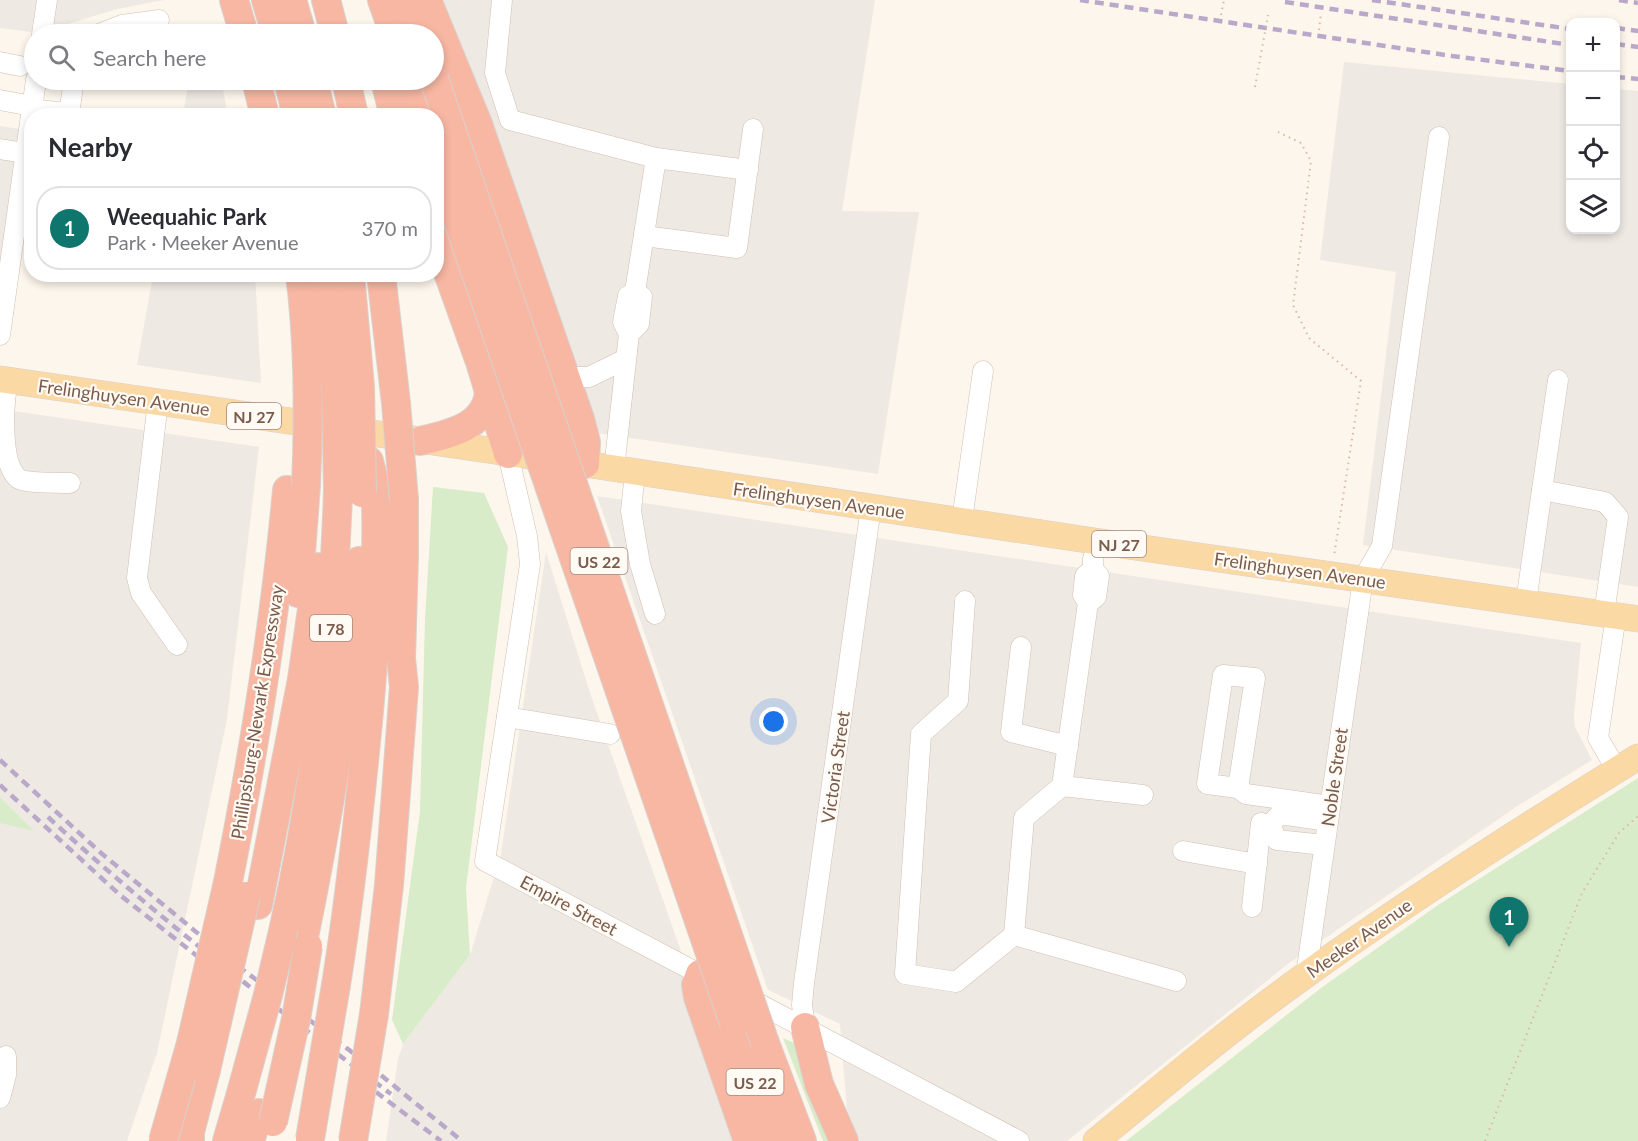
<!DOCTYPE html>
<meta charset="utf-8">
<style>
:root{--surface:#fff;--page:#f2f2f3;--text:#2b2b33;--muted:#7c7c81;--line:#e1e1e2;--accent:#0f766e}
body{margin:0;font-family:Lato,sans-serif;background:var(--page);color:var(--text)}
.controls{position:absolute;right:18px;top:18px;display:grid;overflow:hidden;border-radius:12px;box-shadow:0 3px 9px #0003}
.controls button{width:54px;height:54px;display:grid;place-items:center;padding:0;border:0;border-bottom:2px solid var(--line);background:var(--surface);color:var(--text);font:30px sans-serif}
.you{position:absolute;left:774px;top:722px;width:21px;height:21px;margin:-15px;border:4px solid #fff;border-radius:50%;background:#1a73e8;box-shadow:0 0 0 9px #1a73e833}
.badge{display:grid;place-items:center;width:39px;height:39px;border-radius:50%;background:var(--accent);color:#fff;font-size:20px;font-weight:700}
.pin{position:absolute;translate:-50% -50px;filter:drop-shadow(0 2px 3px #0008)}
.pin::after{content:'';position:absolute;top:32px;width:21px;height:18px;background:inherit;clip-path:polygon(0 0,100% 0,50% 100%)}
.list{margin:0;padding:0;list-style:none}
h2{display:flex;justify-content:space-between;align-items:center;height:78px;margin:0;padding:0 24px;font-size:26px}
h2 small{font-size:20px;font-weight:400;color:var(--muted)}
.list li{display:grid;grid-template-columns:39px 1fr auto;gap:18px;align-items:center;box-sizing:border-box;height:84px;margin:0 12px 12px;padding:0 12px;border:2px solid var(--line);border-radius:24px}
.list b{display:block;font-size:22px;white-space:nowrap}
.list p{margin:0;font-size:20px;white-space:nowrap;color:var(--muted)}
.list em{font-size:20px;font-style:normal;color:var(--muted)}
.icon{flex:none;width:33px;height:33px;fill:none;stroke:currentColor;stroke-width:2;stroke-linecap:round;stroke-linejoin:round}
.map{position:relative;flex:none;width:1638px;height:1141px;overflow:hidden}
.search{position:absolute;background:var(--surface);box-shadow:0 3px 9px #0003;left:24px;top:24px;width:420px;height:66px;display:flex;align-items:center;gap:15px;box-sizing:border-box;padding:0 21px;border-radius:33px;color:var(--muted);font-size:22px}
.panel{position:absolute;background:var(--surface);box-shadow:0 3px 9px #0003;left:24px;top:108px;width:420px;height:174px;border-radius:24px}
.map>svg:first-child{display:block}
.industrial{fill:#efe9e4}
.green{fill:#d8ecc9}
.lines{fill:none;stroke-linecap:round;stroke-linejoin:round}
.minor-casing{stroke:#d1beb0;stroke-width:21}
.major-casing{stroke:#dad1cd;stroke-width:27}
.highway-casing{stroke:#dad1cd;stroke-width:30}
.path{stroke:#d9b8a5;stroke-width:2;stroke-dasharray:1.5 4.5;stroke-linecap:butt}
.minor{stroke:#fff;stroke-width:20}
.major{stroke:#fbd9a5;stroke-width:26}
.highway{stroke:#f7b7a3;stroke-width:28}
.rail{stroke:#b9a8c9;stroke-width:4.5;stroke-dasharray:9 6;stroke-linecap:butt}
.highway-bridge-casing{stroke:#dad1cd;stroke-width:30;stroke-linecap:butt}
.path-bridge{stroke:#d9b8a5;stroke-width:2;stroke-dasharray:1.5 4.5;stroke-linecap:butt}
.highway-bridge{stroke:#f7b7a3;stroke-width:28}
.labels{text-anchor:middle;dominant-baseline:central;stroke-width:4.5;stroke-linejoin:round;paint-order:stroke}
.shield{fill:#fffaf3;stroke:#a28b7f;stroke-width:1.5}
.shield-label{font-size:16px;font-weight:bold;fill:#7a5c4d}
.street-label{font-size:18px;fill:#7a5c4d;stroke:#fffaf3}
</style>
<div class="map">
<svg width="1638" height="1141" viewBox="0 0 1638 1141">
<rect width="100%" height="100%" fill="#fdf6ec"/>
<g class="industrial">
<path d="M0,0H164L117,9L39,33L0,28Z"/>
<path d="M442,0H875L842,211L919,212L878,474L590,432Z"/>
<path d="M1344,62L1570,84V230H1616V89L1638,91V587L1363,545L1396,272L1320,260Z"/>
<path d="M189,80H221L228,115H183Z"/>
<path d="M0,126L25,130L0,289Z"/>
<path d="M153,275H255L261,383L137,365Z"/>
<path d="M0,409L259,447L227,719L157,1053L127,1141H0Z"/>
<path d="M597,496L1581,643L1574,716L1575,727L1592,760L1519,805L1289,963L1067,1141H860L847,1110L840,1024L768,990Z"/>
<path d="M546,552L590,693L748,1141H386L398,1059L403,1044L470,955L501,854Z"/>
</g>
<g class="green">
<path d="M433,487L484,493L508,547L466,888L470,955L403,1044L392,1020L420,811L425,619Z"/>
<path d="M1638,778V1141H1126L1321,988L1438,905Z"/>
<path d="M0,797L34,831L0,823Z"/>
<path d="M783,1038L799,1045L836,1141H823Z"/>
</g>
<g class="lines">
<defs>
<g id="minor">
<path d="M502,0L495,73L510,120L656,158"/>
<path d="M42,34L47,0"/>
<path d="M99,34L122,25L159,20"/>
<path d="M0,62L20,66"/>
<path d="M0,100L32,106"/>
<path d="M31,109L65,113L70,107L74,80"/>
<path d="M0,149L25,153"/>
<path d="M644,236L737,248L753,129"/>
<path d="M635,292L656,158L748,170"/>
<path d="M0,335L36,80"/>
<path d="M566,377H589L626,359"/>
<path d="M8,380C3,407 0,465 19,479C30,484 57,482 70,483"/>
<path d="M158,402L137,578L141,593L177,645"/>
<path d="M508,454L527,536L530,564L485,861L709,979"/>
<path d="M614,469L629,334L623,322L628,296L635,292L642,297L639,324L629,334"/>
<path d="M635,472L631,511L640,564L655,614"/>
<path d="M1542,490L1558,380"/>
<path d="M962,520L983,371"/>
<path d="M1093,569L1085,576L1083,595L1088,603L1062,786L1143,795"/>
<path d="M965,601L958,701L921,734L905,974L956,982L1014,935"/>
<path d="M1526,602L1542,490L1605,502L1618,517L1604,614"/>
<path d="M1088,603L1096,597L1099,576L1093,569V558"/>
<path d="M1616,615L1598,738L1617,770"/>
<path d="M1021,647L1011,732L1068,746"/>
<path d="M507,717L610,734"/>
<path d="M1062,786L1024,818L1014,935L1176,981"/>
<path d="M1246,794L1238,788L1207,784L1223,675L1255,678L1238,788L1246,794L1330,806"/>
<path d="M1270,825L1277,840L1324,845"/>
<path d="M1270,825L1280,814L1328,821"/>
<path d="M1183,851L1257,864"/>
<path d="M1252,907L1261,823L1270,825"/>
<path d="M1306,975L1363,579L1382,546L1439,137"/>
<path d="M746,997L1019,1141"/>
<path d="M805,1027L802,1005L804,983L871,507"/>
<path d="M0,1098L6,1075V1056"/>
</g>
<g id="major">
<path d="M0,379L585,464L1094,541L1638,619"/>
<path d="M1096,1141C1165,1084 1234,1026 1307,974C1414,897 1526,826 1638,757"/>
</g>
<g id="highway">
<path d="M234,0L244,34"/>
<path d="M266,0L276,34"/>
<path d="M292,0L302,34"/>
<path d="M326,0L335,34"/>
<path d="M382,0L394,34"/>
<path d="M406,0L418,34"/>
<path d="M427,0L478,124L580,419L586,442L585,464"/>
<path d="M256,80L265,116"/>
<path d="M288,80L297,116"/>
<path d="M313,80L322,116"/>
<path d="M346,80L354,116"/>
<path d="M385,80L394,116"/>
<path d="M410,80L422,116"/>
<path d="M436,239L480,362L508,454"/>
<path d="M420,441C450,434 489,426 489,389"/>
<path d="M298,593L306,485"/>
<path d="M228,882C254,752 275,621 287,490"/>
<path d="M258,905L302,679L318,567"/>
<path d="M284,927C316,783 334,638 338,490"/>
<path d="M303,942C329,816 350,690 359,561"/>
<path d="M700,974L696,985L698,997L748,1141"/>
<path d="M336,985C349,904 358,823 366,742C372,683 377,624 376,565C376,530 379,494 369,461"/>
<path d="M374,1014L389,885L404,687L401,658L404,557V500"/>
<path d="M734,1023L777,1141"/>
<path d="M805,1027L819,1084L844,1141"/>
<path d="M765,1043L802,1141"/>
<path d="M190,1141V1132L206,1070"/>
<path d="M227,1141L240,1097"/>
<path d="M250,1141L259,1113"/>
</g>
</defs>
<use href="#minor" class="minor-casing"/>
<use href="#major" class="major-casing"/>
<use href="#highway" class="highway-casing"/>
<g class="path">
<path d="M1221,15L1224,0"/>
<path d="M1319,30L1321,13"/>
<path d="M1278,132L1301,143L1311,161L1293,305L1309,338L1361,381L1334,556"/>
<path d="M1485,1141L1582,893L1619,833L1638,816"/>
</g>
<use href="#minor" class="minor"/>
<use href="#major" class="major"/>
<use href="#highway" class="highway"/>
<g class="rail">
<path d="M1080,0L1452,56L1570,71"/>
<path d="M1372,0L1570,29"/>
<path d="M1619,0L1638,3"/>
<path d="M1285,2L1570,45"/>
<path d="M1616,28L1638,31"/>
<path d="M1616,44L1638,47"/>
<path d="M1616,77L1638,79"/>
<path d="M0,760L101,853L230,960L361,1059L462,1141"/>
<path d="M0,785L120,895L197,956"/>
<path d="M48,817C156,917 273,1006 391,1094"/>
<path d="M376,1092L441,1141"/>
</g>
<defs>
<g id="highway-bridge">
<path d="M434,79L765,1043"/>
<path d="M436,157L734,1023"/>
<path d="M300,274C309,344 309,415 306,485"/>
<path d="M325,274L336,389L338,490"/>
<path d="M350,274L360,387L362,493"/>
<path d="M381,274L396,403L404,500"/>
<path d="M206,1070L246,896"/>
<path d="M240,1097L268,995L284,927"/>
<path d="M273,1122L296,1019L308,946"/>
<path d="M310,1139L336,985"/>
<path d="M163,1141L191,1043L228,882"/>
<path d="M353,1141L374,1014"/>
</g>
</defs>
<use href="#highway-bridge" class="highway-bridge-casing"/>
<path class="path-bridge" d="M1255,87L1268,15"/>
<use href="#highway-bridge" class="highway-bridge"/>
</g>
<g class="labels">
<g class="shield">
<rect x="227" y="403" width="54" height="26" rx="4.5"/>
<rect x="1092" y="531" width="54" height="26" rx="4.5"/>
<rect x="570.5" y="548" width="57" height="26" rx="4.5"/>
<rect x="310" y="615" width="42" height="26" rx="4.5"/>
<rect x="726.5" y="1069" width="57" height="26" rx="4.5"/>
</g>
<g class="shield-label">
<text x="254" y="416">NJ 27</text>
<text x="1119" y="544">NJ 27</text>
<text x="599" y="561">US 22</text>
<text x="331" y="628">I 78</text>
<text x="755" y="1082">US 22</text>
</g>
<g class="street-label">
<text transform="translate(124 397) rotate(8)">Frelinghuysen Avenue</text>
<text transform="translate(819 500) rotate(8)">Frelinghuysen Avenue</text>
<text transform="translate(1300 570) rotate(8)">Frelinghuysen Avenue</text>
<text transform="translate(257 712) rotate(-81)">Phillipsburg-Newark Expressway</text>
<text transform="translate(835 767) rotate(-82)">Victoria Street</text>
<text transform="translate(1334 777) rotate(-82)">Noble Street</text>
<text transform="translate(569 905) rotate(28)">Empire Street</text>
<text transform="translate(1359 938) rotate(-35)">Meeker Avenue</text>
</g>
</g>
</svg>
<div class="controls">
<button>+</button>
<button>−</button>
<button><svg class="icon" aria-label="locate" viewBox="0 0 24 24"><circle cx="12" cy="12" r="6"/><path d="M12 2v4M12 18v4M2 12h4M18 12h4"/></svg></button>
<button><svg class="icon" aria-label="layers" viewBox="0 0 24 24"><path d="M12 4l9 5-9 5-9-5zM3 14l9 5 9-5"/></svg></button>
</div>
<div class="you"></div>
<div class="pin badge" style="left:1509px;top:947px">1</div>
<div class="search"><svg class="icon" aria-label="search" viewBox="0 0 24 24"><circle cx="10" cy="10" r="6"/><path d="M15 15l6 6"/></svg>Search here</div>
<section class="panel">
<h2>Nearby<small></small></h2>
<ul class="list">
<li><span class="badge">1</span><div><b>Weequahic Park</b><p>Park · Meeker Avenue</p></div><em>370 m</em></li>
</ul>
</section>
</div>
